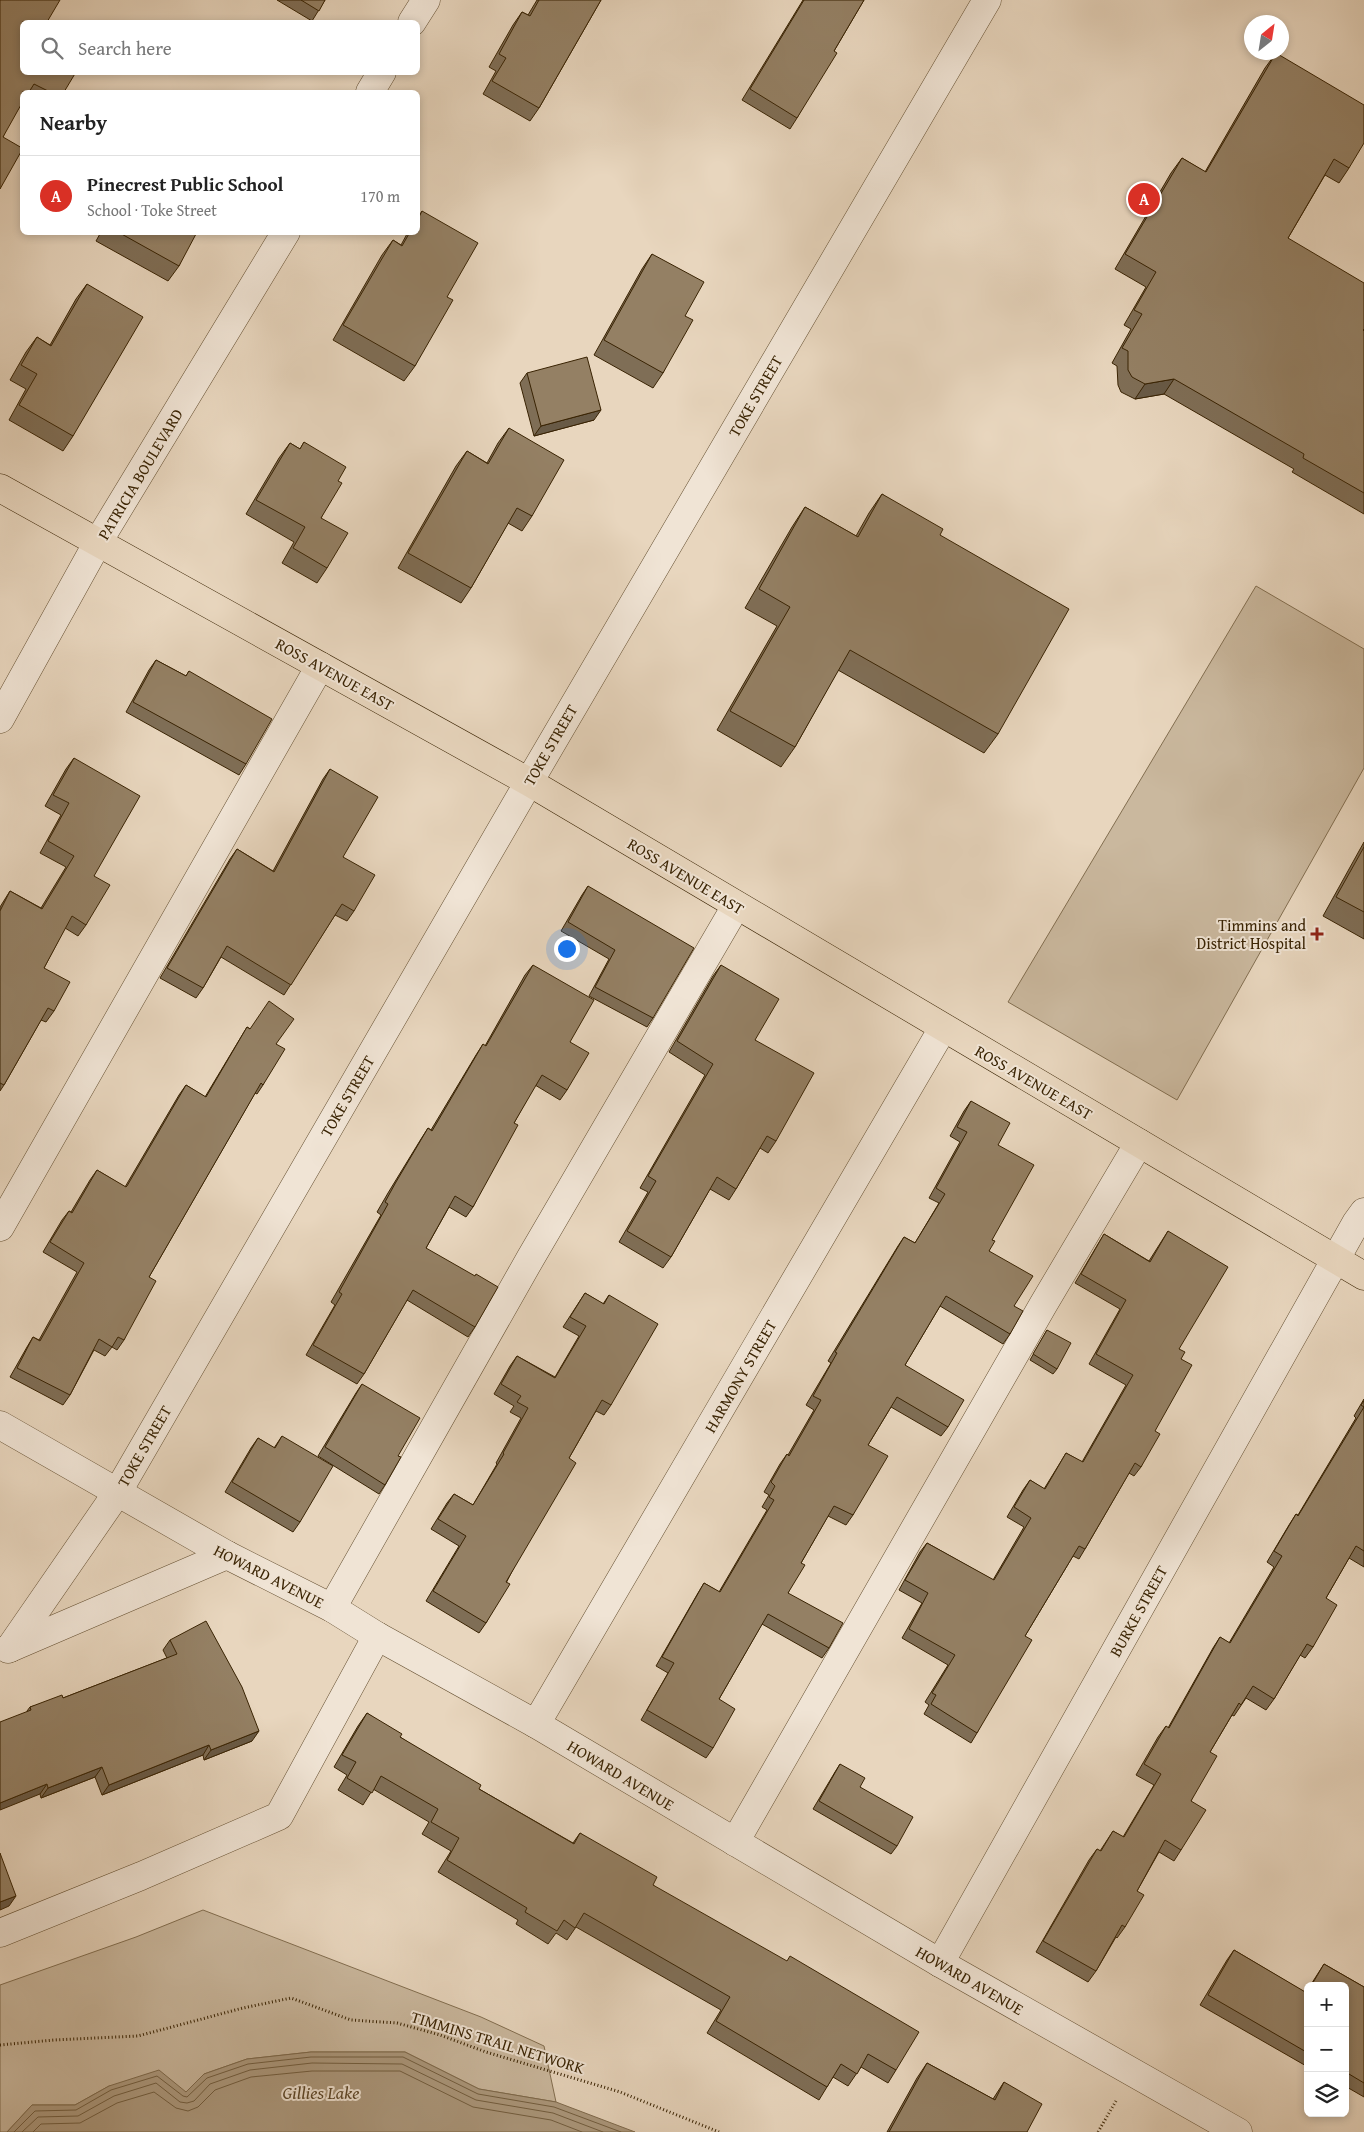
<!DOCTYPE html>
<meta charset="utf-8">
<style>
:root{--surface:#fff;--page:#f6f6f6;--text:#222;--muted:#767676;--line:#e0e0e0;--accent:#d93025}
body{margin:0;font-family:"Gentium Book Plus",serif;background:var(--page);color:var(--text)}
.controls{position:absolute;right:15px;bottom:15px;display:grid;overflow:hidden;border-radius:8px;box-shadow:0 2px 8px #0003}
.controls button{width:45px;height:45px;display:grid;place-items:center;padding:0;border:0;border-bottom:1px solid var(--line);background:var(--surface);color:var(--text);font:25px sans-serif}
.compass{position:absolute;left:1244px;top:15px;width:45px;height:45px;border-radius:50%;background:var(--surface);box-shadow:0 2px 8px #0003;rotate:30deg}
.you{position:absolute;left:566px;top:948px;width:18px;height:18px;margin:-12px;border:4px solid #fff;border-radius:50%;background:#1a73e8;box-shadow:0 0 0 8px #1a73e833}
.badge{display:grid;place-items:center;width:32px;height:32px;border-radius:50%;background:var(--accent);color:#fff;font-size:16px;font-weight:700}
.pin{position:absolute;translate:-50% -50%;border:2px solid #fff;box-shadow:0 1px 5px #0006}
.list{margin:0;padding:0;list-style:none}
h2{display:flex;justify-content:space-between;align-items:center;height:65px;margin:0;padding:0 20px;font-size:21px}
h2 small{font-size:16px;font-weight:400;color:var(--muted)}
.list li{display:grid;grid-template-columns:32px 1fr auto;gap:15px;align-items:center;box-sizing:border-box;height:80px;padding:0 20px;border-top:1px solid var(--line)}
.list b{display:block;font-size:19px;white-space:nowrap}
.list p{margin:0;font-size:16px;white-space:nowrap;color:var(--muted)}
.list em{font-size:16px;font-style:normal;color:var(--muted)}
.icon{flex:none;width:28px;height:28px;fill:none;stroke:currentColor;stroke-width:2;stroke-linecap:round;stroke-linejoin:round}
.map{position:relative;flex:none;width:1364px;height:2132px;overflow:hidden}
.search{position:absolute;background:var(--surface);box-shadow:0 2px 8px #0003;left:20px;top:20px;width:400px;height:55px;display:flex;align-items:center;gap:12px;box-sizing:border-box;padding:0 18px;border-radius:8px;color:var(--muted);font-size:19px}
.panel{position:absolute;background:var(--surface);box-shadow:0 2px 8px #0003;left:20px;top:90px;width:400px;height:145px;border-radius:8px}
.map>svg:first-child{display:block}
.green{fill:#cab89e;stroke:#826e50}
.water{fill:#ac997e;stroke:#7e6a4d}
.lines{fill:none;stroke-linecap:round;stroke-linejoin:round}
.shore{stroke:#725e40;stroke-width:1}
.minor-casing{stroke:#655032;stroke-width:29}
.major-casing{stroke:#392303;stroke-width:29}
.path{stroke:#392303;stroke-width:3;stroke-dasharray:1 2.5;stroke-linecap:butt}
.minor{stroke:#f0e4d5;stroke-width:28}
.major{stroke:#e8d6be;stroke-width:28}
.wall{fill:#7f6e56;stroke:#392303}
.shaded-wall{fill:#685a46;stroke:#392303}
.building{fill:#948064;stroke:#392303}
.poi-dot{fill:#8f2418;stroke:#f0e4d5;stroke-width:2}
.labels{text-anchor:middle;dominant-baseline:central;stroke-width:4;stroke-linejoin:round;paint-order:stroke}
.street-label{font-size:16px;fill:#392303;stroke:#f0e4d5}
.poi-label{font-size:16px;fill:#392303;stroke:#f0e4d5;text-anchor:end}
.water-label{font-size:18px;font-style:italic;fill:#5c4628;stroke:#f0e4d5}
</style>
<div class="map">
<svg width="1364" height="2132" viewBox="0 0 1364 2132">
<rect width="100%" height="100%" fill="#e8d6be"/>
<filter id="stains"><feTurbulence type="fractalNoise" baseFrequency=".004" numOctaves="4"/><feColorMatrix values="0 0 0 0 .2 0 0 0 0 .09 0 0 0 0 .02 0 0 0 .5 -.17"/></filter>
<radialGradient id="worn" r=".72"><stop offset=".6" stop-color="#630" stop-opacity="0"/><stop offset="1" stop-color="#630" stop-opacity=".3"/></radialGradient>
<g class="green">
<path d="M1256,586L1364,649V768L1177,1100L1008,1002Z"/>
<path d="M203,1910L481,2017L544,2046L556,2102L479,2089L405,2052H311L247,2059L204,2074L186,2092L109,2086L75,2105H32L7,2132H0V1985L136,1937Z"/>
</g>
<path class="water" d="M311,2052H405L479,2089L556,2102L635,2132H7L32,2105H75L109,2086L159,2070L186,2092L204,2074L247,2059Z"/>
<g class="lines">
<g class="shore">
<path d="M14,2132L35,2111L76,2110L111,2090L157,2076L183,2096L187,2097L207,2078L248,2064L311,2057H403L478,2094L554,2107L621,2132"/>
<path d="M22,2132L38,2117L78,2116L114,2096L156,2083L180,2102L187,2103L194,2101L210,2084L250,2070L312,2063L402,2064L476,2100L553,2113L603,2132"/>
<path d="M33,2132L41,2124L80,2123L117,2103L154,2092L176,2108L188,2111L198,2107L215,2090L251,2077L312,2071H400L473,2107L551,2120L582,2132"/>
</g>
<defs>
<g id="minor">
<path d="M412,22L426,0"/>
<path d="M370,92L382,72"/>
<path d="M0,719L98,542L286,232"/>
<path d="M0,1227L320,666"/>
<path d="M0,1425L227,1555L332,1608L377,1636L536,1724L940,1963L1238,2132"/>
<path d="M332,1608L530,1259L736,906"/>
<path d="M10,1648L117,1493L529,782L987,0"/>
<path d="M8,1649L227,1555"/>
<path d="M536,1724L943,1028"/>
<path d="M735,1842L1043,1305L1139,1143"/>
<path d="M0,1933L141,1876L279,1816L377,1636"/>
<path d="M940,1963L1356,1223L1364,1212"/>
</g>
<path id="major" d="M0,488L529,782L1364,1276"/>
</defs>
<use href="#minor" class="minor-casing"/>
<use href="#major" class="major-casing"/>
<g class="path">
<path d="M0,2045L54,2040L138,2036L243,2008L291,1998L351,2020L397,2023L440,2035L486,2052L620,2092L719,2132"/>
<path d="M1098,2132L1116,2101"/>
</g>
<use href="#minor" class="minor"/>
<use href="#major" class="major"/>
</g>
<g class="wall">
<path d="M0,0L22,22L64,92H22L3,137Z"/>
<path d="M277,0H325L312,21Z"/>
<path d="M537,0H601L539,108L530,121L483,94L496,71L489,67L513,25L522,12L528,15Z"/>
<path d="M803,0H864L834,51L797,118L790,129L742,100Z"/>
<path d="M1276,53L1349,168L1339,183L1325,175L1288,238L1364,331V514L1292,472L1294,469L1164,394L1135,399L1121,392L1118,385L1117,366L1112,363L1131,329L1124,325L1146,287L1115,269L1171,173L1182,158L1205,172L1265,68Z"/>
<path d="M422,211L447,297L415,366L404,381L333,340L382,255L393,240L401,245L408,232H418V218Z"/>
<path d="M101,232H192L179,266L168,281L96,241Z"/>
<path d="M652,254L685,316L663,373L653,388L594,355L642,269Z"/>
<path d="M87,284L73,436L63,451L9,420L26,389L10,380L26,352L37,337L50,345L76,299Z"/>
<path d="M527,373L594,420L534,436L520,383Z"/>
<path d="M509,428L532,516L522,531L508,523L471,588L461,603L398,568L456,466L467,451L487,463L498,443Z"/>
<path d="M304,442L338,481L321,518L327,568L317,583L282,563L294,542L246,514L279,458L290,443L300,449Z"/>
<path d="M882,494L940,535L998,734L984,753L838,670L795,747L781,767L717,730L777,626L745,608L792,527L805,507L856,536L869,513Z"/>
<path d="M156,660L186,676L189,671L246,764L239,775L126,712L149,670Z"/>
<path d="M74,758L94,876L86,925L78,936L65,928L44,968L54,1011L46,1022L41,1020L4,1085L0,1091V907L10,891L41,908L66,867L40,853L61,815L45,806L66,769Z"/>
<path d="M330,769L343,857L354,911L347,921L335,915L284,995L221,957L203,988L196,998L160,978L230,859L237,849L273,871L323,779Z"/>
<path d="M1364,842V939L1323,916Z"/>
<path d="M588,886L653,1018L647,1027L589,996L609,959L561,931L582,895Z"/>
<path d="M533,965L570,1042L567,1090L560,1100L535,1085L514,1123L473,1207L466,1217L449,1207L426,1248L475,1327L468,1337L407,1300L364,1374L357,1384L306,1355L335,1305L331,1302L381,1215L377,1212L388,1193L421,1139L428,1128L431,1130L476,1055L483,1044L485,1046L525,975Z"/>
<path d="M721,965L755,1040L776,1141L768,1153L760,1148L736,1189L729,1200L710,1189L671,1257L663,1268L619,1242L648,1192L640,1188L705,1075L669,1052L713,976Z"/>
<path d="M247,1027L276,1044L263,1085L257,1094L255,1093L149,1277L124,1340L117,1350L112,1347L105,1356L94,1350L70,1395L63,1405L10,1377L27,1347L33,1337L39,1340L77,1272L43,1252L62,1220L69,1211L71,1212L90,1180L97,1170L125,1187L179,1095L186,1085L205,1097Z"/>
<path d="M971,1101L998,1145L992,1240L989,1251L1014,1306L1010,1334L1003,1344L940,1306L905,1365L948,1427L941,1436L891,1407L868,1445L853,1515L846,1525L828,1516L801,1563L788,1593L829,1648L822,1658L762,1624L719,1699L713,1748L706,1758L641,1720L668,1673L656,1666L698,1593L704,1583L719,1592L767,1510L762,1507L769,1495L764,1492L780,1464L787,1454L788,1455L814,1410L806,1405L831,1363L828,1361L898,1246L904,1237L915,1243L939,1203L929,1198L960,1142L950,1136L964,1111Z"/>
<path d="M1168,1231L1179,1349L1181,1359L1141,1467L1134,1476L1129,1473L1085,1549L1079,1559L1073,1556L1025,1636L977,1733L971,1743L924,1714L929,1705L925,1702L948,1665L902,1638L922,1603L899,1590L920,1552L927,1543L993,1580L1024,1527L1007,1517L1023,1490L1030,1480L1044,1489L1060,1463L1066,1453L1082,1462L1126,1385L1089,1364L1120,1309L1075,1283L1098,1244L1104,1234L1149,1261Z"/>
<path d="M585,1293L603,1304L609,1295L611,1405L604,1415L596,1411L569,1458L486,1623L479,1633L426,1601L459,1546L431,1529L447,1503L454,1494L473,1505L497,1464L496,1463L521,1418L510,1412L514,1406L494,1394L510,1366L517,1356L555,1377L579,1336L563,1327Z"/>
<path d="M1047,1330L1057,1369L1053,1374L1030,1360Z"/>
<path d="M362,1384L398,1456L385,1485L379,1494L318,1456L356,1393Z"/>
<path d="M1364,1399V1567L1349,1558L1326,1598L1313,1647L1305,1658L1300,1655L1274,1699L1266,1710L1246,1698L1234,1716L1232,1715L1210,1752L1191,1801L1181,1850L1174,1861L1159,1852L1137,1891L1125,1927L1117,1938L1116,1937L1096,1971L1088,1982L1036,1952L1089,1860L1097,1849L1100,1851L1113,1831L1123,1837L1154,1785L1136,1775L1158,1737L1166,1726L1168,1728L1213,1648L1220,1637L1229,1643L1274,1567L1267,1562L1289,1525L1296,1514L1298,1515L1356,1418L1354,1416Z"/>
<path d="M282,1436L300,1522L293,1532L225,1492L251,1448L258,1438L274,1448Z"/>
<path d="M170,1640L252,1741L204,1760L203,1755L102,1795L95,1777L41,1798L40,1794L27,1711L30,1707L63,1698L167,1658L163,1650Z"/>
<path d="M367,1713L400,1737L479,1789L573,1843L580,1833L653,1885L896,2070L888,2083L861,2067L848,2086L833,2077L819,2100L707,2033L721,2010L576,1927L567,1940L556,1933L548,1944L516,1924L518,1920L438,1872L451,1851L422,1834L429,1822L373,1789L363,1805L338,1790L347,1775L334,1767L358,1726Z"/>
<path d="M840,1764L860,1787L897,1846L891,1854L813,1809L835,1772Z"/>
<path d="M1234,1950L1306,1993L1308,1990V2067L1200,2005L1227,1960Z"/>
<path d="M1324,1964L1364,1987V2097L1345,2086V1986H1310Z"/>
<path d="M927,2063L993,2099L1004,2082L1027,2132H887L917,2078Z"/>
</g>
<g class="shaded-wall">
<path d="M1174,379L1164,394L1135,399L1145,384Z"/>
<path d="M601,410L594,420L534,436L541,426Z"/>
<path d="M259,1731L252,1741L204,1760L211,1750Z"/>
<path d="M209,1745L203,1755L102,1795L109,1785Z"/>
<path d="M102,1767L95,1777L41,1798L48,1788Z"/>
<path d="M47,1784L40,1794L0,1810V1803Z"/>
<path d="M16,1896L9,1906L0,1910V1902Z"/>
</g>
<g class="building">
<path d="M0,0H60L47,22H22V72H76L64,92H50L34,84L29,92H22V103L3,137L22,148V150L0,189Z"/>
<path d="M301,0H325L319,11Z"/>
<path d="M539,0H601L539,108L492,81L506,58L499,54L522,12L530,16Z"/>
<path d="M804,0H864L834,51L837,53L797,118L750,89Z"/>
<path d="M1276,53L1364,105V143L1349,168L1334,159L1288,238L1364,283V329L1363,330L1364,331V493L1303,458L1304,454L1174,379L1145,384L1132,377L1128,370V351L1122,348L1142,314L1134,310L1156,272L1125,254L1182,158L1206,172Z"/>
<path d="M422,211L478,243L447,297L453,300L415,366L343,325L393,240L402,246L410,232H418V219Z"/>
<path d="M118,232H192L196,234L179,266Z"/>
<path d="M652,254L704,282L685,316L693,320L663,373L604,340Z"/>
<path d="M87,284L143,317L73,436L19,405L37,374L21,365L37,337L51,346Z"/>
<path d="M587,357L601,410L541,426L527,373Z"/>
<path d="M509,428L564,460L532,516L517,508L471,588L408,553L467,451L488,464Z"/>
<path d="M304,442L346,467L338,481L342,483L321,518L348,533L327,568L293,548L305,527L256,500L290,443L300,449Z"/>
<path d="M882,494L943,529L940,535L1069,609L998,734L850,650L795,747L730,711L790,607L759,589L805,507L858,537Z"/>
<path d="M156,660L186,676L189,671L272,719L246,764L133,702Z"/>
<path d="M74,758L140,796L94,876L110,885L86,925L72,916L44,968L70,982L54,1011L48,1008L4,1085L0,1083V911L10,891L42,909L74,856L48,841L69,803L53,795Z"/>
<path d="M330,769L378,797L343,857L375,875L354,911L342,904L291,985L227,946L203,988L167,968L237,849L274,872Z"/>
<path d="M1364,847V912L1336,897Z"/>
<path d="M588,886L694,948L653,1018L595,987L615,950L568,922Z"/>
<path d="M533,965L594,1000L570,1042L589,1053L567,1090L542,1075L514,1123L518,1125L473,1207L455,1196L426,1248L475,1276L476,1274L498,1287L475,1327L413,1290L364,1374L313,1345L342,1294L339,1292L388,1204L385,1202L396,1182L428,1128L432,1131L483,1044L486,1046Z"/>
<path d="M721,965L779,999L755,1040L814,1073L776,1141L767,1136L736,1189L717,1177L671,1257L627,1231L656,1181L648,1176L713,1064L677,1041Z"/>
<path d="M269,1001L294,1019L276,1044L285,1049L263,1085L261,1083L156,1265L149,1277L156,1281L124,1340L118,1337L112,1347L99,1339L70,1395L17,1368L33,1337L40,1341L84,1263L50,1242L69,1211L72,1213L97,1170L126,1187L127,1186L186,1085L206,1097L247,1027L250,1029Z"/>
<path d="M971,1101L1010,1123L998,1145L1034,1165L992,1240L995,1241L989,1251L1033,1276L1014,1306L1023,1311L1010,1334L946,1296L905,1365L964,1400L948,1427L897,1397L868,1445L888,1456L853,1515L834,1506L801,1563L805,1565L788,1593L843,1623L829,1648L768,1614L719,1699L735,1709L713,1748L647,1710L674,1663L662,1657L704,1583L720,1592L774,1500L769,1497L775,1486L771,1482L787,1454L789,1456L821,1400L813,1396L837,1353L835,1352L904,1237L915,1243L945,1194L936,1188L967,1132L957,1127Z"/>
<path d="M1168,1231L1228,1267L1179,1349L1185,1352L1181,1359L1192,1365L1155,1431L1160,1434L1141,1467L1135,1463L1085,1549L1079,1546L1025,1636L1032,1640L977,1733L931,1704L936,1695L932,1693L955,1655L909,1629L928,1593L905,1580L927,1543L994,1580L1031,1518L1014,1507L1030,1480L1045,1489L1066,1453L1083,1462L1133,1375L1096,1354L1126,1300L1081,1274L1104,1234L1150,1262Z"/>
<path d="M585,1293L604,1304L609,1295L658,1324L611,1405L602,1400L569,1458L576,1463L506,1582L510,1584L486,1623L433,1591L466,1536L438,1519L454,1494L473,1505L504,1454L503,1453L528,1408L517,1402L521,1396L501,1384L517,1356L555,1378L586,1326L570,1317Z"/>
<path d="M1047,1330L1071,1343L1057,1369L1033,1354Z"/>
<path d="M362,1384L420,1418L398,1456L401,1457L385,1485L325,1447Z"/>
<path d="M1364,1401V1551L1356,1546L1326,1598L1337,1605L1313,1647L1307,1644L1274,1699L1253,1686L1241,1705L1239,1703L1210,1752L1217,1756L1191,1801L1206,1810L1181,1850L1165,1840L1137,1891L1144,1895L1125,1927L1122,1925L1096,1971L1043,1941L1097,1849L1101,1851L1113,1831L1124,1837L1161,1774L1144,1764L1166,1726L1169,1728L1220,1637L1230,1643L1282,1556L1274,1551L1296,1514L1298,1516L1364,1407L1361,1405Z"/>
<path d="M282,1436L333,1466L300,1522L232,1482L258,1438L275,1448Z"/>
<path d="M206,1621L242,1687L259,1731L211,1750L209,1745L109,1785L102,1767L48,1788L47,1784L0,1803V1722L31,1710L30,1707L62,1695L63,1698L177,1654L170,1640Z"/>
<path d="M367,1713L402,1734L400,1737L481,1785L479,1789L574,1844L580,1833L657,1877L653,1885L787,1961L790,1956L919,2032L896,2070L868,2054L857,2074L841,2064L827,2087L716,2021L730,1997L584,1913L575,1928L564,1920L557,1931L525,1912L527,1908L447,1860L459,1838L431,1822L438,1809L381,1776L372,1793L347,1778L356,1762L342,1755Z"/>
<path d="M840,1764L865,1778L860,1787L913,1817L897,1846L819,1801Z"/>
<path d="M0,1853L16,1896L0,1902Z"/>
<path d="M1234,1950L1307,1993L1308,1992V2053L1208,1995Z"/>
<path d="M1324,1964L1364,1987V2083L1349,2074L1348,2076L1345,2075V1986H1311Z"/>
<path d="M927,2063L995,2100L1004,2082L1042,2104L1027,2132H889Z"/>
</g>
<path class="poi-dot" d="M1314.5 926.5h5v5h5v5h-5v5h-5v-5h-5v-5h5z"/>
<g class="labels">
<g class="street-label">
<text transform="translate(755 396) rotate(-60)">TOKE STREET</text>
<text transform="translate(140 474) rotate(-59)">PATRICIA BOULEVARD</text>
<text transform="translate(335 674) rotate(29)">ROSS AVENUE EAST</text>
<text transform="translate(550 745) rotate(-60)">TOKE STREET</text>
<text transform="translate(686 876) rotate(31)">ROSS AVENUE EAST</text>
<text transform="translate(1034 1082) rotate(30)">ROSS AVENUE EAST</text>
<text transform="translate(347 1096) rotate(-60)">TOKE STREET</text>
<text transform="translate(740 1376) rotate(-60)">HARMONY STREET</text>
<text transform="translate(144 1446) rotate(-60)">TOKE STREET</text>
<text transform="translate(269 1576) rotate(27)">HOWARD AVENUE</text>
<text transform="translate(1138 1611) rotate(-61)">BURKE STREET</text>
<text transform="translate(621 1775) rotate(31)">HOWARD AVENUE</text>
<text transform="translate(970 1980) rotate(30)">HOWARD AVENUE</text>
<text transform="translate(498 2042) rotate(17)">TIMMINS TRAIL NETWORK</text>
</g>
<g class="poi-label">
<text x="1306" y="925">Timmins and<tspan x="1306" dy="18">District Hospital</tspan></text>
</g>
<g class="water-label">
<text x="321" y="2092">Gillies Lake</text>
</g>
</g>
<rect width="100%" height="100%" filter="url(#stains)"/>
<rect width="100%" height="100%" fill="url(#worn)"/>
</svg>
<div class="controls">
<button>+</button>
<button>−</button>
<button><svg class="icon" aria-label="layers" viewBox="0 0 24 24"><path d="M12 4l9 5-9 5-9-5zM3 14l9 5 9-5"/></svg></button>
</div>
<svg class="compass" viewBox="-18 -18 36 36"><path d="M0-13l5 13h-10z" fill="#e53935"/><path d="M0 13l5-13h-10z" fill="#767676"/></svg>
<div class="you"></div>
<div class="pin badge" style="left:1144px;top:199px">A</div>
<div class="search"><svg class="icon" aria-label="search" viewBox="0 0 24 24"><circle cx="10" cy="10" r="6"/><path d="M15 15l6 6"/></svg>Search here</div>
<section class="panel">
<h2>Nearby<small></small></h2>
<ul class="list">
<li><span class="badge">A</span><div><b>Pinecrest Public School</b><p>School · Toke Street</p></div><em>170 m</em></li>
</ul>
</section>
</div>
